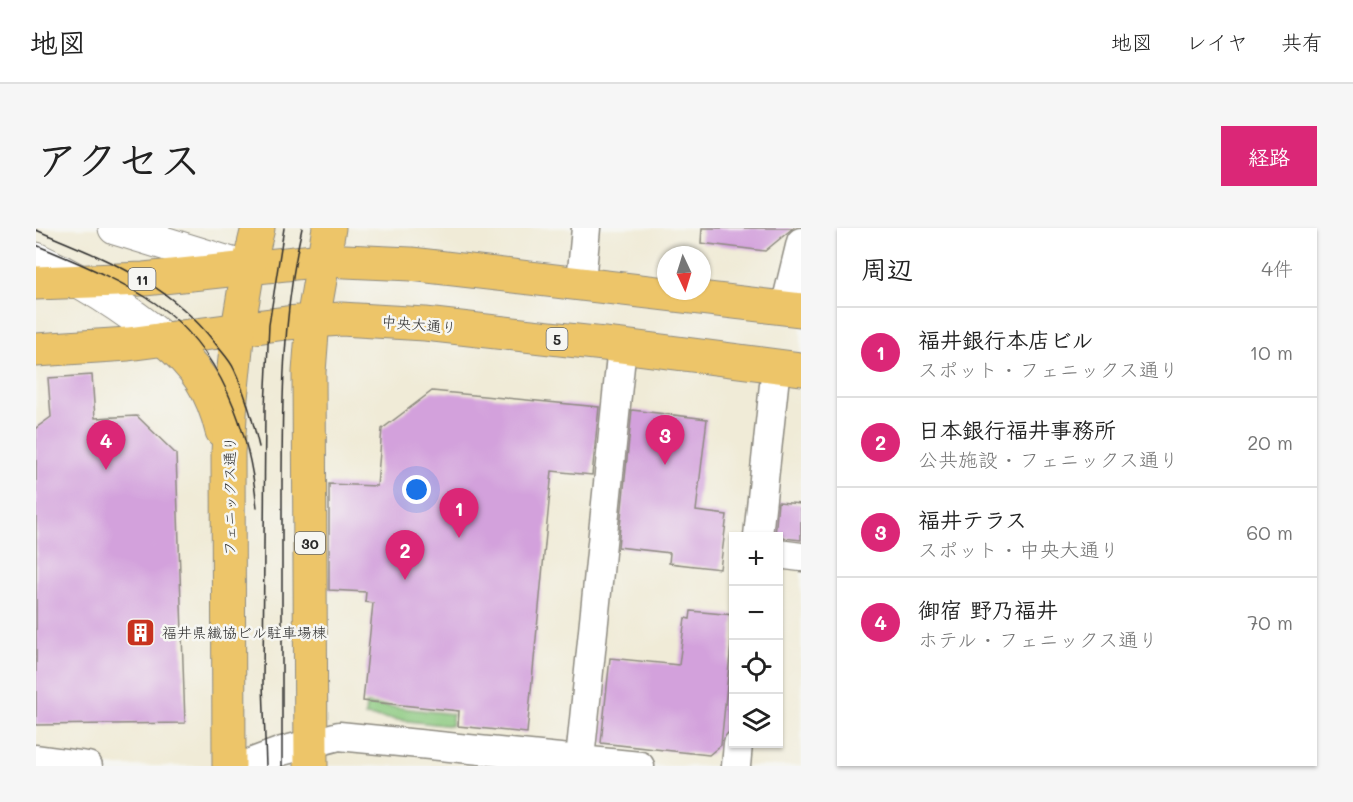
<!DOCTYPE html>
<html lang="ja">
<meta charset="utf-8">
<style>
:root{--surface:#fff;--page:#f6f6f6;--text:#222;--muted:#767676;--line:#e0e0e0;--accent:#db2777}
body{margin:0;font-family:Mali,"Klee One",sans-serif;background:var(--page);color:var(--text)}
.controls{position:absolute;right:18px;bottom:18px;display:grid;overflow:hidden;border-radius:0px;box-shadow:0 2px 4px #0004}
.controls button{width:54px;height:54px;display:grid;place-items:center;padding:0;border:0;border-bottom:2px solid var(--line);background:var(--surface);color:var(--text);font:30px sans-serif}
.compass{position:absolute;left:621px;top:18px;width:54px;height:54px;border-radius:50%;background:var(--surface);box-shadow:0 2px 4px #0004;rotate:176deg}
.you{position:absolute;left:381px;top:262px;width:21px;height:21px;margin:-15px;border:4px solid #fff;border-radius:50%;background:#1a73e8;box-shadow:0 0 0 9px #1a73e833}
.badge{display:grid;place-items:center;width:39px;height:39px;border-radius:50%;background:var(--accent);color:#fff;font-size:20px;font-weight:700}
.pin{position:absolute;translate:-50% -50px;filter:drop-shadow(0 2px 3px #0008)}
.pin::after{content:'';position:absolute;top:32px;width:21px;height:18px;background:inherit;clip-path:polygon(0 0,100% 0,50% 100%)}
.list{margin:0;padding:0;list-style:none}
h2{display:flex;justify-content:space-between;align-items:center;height:78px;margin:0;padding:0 24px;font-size:26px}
h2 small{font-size:20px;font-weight:400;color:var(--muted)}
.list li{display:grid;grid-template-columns:39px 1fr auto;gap:18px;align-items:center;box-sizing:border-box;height:90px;padding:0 24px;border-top:2px solid var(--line)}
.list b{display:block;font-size:22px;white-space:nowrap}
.list p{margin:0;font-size:20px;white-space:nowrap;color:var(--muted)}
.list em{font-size:20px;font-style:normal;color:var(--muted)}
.icon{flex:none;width:33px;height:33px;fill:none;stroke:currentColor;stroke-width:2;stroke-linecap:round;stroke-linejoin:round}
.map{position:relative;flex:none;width:765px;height:538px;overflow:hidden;border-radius:0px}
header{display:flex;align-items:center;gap:36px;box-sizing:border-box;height:84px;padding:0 30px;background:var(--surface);border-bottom:2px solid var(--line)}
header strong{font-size:28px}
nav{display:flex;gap:33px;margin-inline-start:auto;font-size:21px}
.intro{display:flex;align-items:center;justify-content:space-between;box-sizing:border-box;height:144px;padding:0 36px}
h1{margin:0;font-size:42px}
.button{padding:15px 27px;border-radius:0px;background:var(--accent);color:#fff;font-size:21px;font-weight:700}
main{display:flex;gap:36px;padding:0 36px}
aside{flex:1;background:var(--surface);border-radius:0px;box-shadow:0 2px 4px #0004}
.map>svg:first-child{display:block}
.green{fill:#8bc97f;stroke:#5b7a55;stroke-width:1.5}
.building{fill:#d3a1dc}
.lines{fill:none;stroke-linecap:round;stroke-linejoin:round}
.minor-casing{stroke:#8e8b81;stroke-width:31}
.tertiary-casing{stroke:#8e8b81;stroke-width:35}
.primary-casing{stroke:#8e8b81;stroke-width:35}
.minor{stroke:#fff;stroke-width:28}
.tertiary{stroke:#fff;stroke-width:33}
.primary{stroke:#edc569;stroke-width:33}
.tram{stroke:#2b2b2b;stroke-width:1.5}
.labels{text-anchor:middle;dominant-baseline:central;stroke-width:5;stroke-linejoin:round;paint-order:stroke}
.shield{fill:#f6f6f2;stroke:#686867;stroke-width:1.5}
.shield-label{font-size:14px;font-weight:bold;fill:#2b2b2b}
.street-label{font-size:15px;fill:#2b2b2b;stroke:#f6f6f2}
.poi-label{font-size:15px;fill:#2b2b2b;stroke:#f6f6f2;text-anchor:start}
</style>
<header>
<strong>地図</strong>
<nav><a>地図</a><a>レイヤ</a><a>共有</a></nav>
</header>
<div class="intro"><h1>アクセス</h1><a class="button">経路</a></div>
<main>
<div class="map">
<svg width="765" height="538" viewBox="0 0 765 538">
<rect width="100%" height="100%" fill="#f6f6f2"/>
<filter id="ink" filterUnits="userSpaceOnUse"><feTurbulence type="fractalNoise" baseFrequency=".0167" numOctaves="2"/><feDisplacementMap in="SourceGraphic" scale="12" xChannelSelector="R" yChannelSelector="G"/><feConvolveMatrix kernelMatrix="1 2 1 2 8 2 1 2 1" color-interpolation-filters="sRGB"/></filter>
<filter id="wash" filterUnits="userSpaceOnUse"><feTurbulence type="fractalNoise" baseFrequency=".008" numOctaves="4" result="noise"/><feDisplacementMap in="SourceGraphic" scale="24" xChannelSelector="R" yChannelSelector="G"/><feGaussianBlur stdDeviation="1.35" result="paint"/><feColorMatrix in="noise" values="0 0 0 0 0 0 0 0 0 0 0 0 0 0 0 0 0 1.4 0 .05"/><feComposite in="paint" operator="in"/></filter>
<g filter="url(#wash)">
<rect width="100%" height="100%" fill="#f0ebd7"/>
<path class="green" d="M330,476L417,486L415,498L329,488Z"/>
<g id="blocks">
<g class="building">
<path d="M666,0H757L729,23L665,15Z"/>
<path d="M56,147L59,190L101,188L140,226L149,495L0,497V200L15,189L12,150Z"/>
<path d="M396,163L563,179L556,247L516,243L491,505L422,498L423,483L327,473L337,375L329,374L330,364L293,362V256L341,258L346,201Z"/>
<path d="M596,182L671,191L660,283L691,287L684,341L633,335L634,325L582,319Z"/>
<path d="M742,274L765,276V312L739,309Z"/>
<path d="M655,383L698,387L685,517L673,527L565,515L574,430L643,437L649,390L654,391Z"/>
</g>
</g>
</g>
<g filter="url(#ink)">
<use href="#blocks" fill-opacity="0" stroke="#8e8b81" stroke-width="1.5"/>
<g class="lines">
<defs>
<g id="minor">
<path d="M545,54L550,0"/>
<path d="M749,80L765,14"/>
<path d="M722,308L740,138"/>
<path d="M742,326L765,329"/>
<path d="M0,531L52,538"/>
<path d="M544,531L586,118"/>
<path d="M206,538L246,523L303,508L604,538"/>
<path d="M700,538L702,516"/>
</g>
<g id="tertiary">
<path d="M79,0L212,41"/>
<path d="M0,31C47,53 87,78 127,111"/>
</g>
<g id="primary">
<path d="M0,55L108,51L287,32L375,36L765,82"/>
<path d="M127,111C160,138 176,162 186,203"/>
<path d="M0,122L92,116L250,95L305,91L389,96L586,118L765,141"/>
<path d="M193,538L192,225L195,170L202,101L212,41L222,0"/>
<path d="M275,538L273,144L277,92L293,0"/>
</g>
</defs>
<use href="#minor" class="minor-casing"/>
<use href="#tertiary" class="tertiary-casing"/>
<use href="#primary" class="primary-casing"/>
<use href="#minor" class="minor"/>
<use href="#tertiary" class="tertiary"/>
<use href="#primary" class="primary"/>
<g class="tram">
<path d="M0,2C70,32 130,52 179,115C185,123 194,132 198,141C210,166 217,193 223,219"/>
<path d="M0,17C40,34 83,51 119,75C185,120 214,203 221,280"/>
<path d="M230,538L227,456L229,179L233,97L248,0"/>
<path d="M246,538C246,453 246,367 246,282C246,187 245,93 266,0"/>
</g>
</g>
</g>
<defs>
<symbol id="building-square" viewBox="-11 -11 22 22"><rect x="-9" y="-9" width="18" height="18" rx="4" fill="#c8321e" stroke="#f6f6f2"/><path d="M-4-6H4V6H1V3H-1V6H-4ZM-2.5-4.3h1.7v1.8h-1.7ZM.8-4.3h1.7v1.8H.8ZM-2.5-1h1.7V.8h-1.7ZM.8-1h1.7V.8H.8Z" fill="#fff"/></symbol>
</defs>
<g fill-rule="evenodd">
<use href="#building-square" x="88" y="388" width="33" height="33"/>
</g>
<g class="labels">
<g class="shield">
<rect x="92.5" y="40" width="27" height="22" rx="4.5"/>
<rect x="510.5" y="100" width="21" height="22" rx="4.5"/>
<rect x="259" y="304" width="30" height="22" rx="4.5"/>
</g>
<g class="shield-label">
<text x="106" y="51">11</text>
<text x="521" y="111">5</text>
<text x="274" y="315">30</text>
</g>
<g class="street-label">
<text transform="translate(383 96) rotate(5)">中央大通り</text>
<text transform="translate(193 268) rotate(-90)">フェニックス通り</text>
</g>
<g class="poi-label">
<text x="126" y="404">福井県繊協ビル駐車場棟</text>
</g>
</g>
</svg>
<div class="controls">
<button>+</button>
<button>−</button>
<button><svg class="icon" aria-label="locate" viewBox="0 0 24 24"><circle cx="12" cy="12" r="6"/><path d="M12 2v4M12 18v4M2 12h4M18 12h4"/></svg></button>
<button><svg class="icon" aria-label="layers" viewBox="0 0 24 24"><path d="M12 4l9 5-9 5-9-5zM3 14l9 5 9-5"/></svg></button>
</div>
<svg class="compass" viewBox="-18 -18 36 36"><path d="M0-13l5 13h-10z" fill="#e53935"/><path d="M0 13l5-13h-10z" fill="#767676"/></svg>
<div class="you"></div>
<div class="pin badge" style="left:423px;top:310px">1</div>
<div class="pin badge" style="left:369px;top:352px">2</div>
<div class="pin badge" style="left:629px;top:237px">3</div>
<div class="pin badge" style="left:70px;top:242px">4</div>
</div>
<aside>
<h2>周辺<small>4件</small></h2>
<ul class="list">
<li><span class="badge">1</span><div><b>福井銀行本店ビル</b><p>スポット · フェニックス通り</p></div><em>10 m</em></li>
<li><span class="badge">2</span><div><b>日本銀行福井事務所</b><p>公共施設 · フェニックス通り</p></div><em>20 m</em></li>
<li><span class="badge">3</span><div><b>福井テラス</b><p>スポット · 中央大通り</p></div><em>60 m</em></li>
<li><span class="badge">4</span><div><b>御宿 野乃福井</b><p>ホテル · フェニックス通り</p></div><em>70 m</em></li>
</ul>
</aside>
</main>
